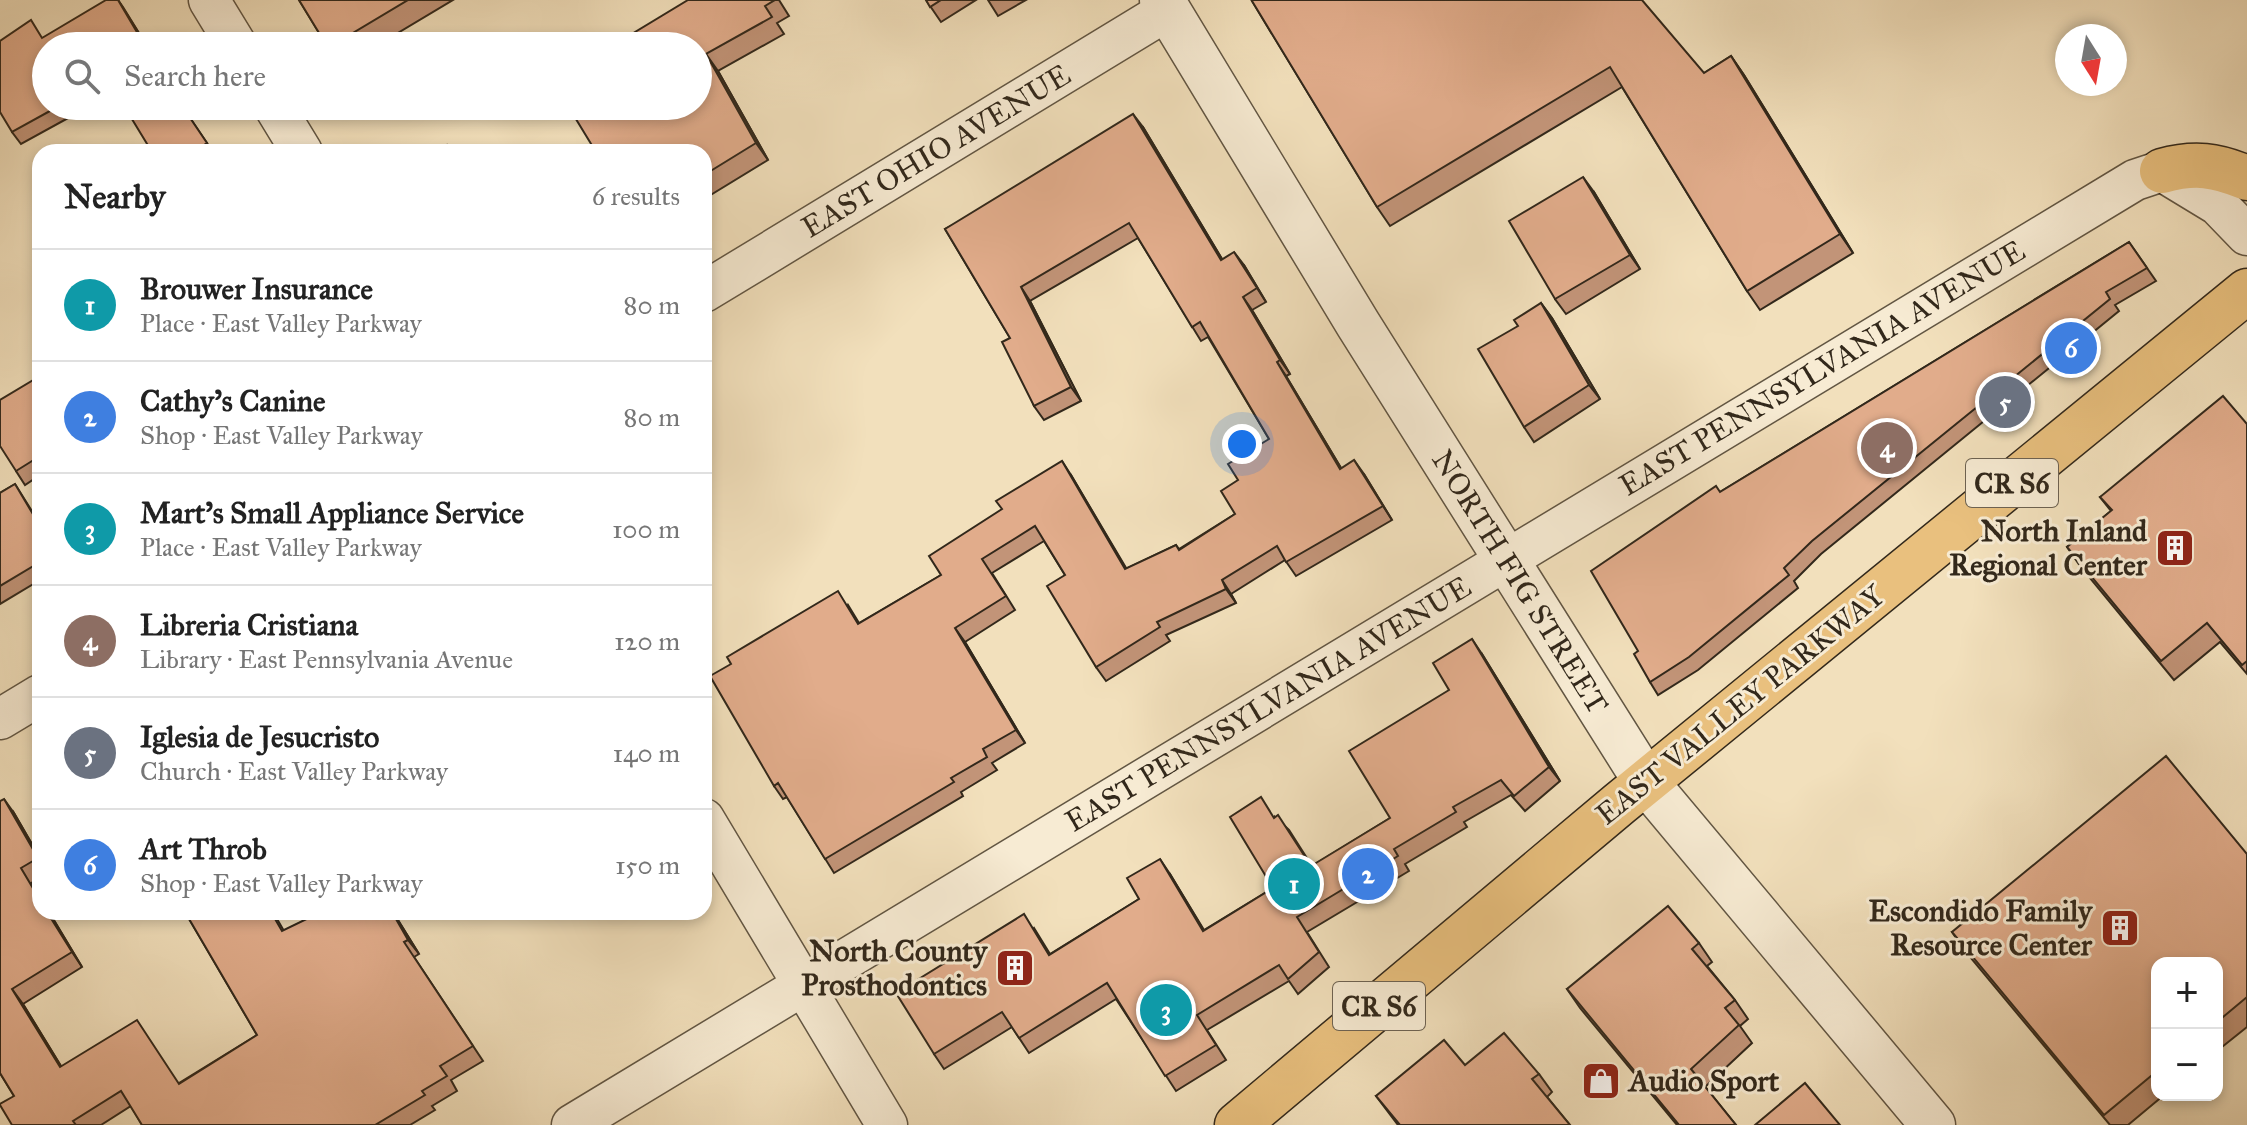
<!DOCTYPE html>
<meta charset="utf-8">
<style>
:root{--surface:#fff;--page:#f2f2f2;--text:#222;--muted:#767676;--line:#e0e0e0;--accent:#1a73e8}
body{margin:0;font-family:"IM FELL Great Primer",serif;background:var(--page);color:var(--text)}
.controls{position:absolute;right:24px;bottom:24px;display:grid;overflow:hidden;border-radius:16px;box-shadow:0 4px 12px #0003}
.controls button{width:72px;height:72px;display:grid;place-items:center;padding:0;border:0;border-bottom:2px solid var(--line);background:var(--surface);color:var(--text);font:40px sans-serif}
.compass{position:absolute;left:2055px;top:24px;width:72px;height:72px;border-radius:50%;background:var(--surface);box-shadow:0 4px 12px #0003;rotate:169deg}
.you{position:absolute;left:1242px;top:444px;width:28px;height:28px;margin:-20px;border:6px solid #fff;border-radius:50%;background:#1a73e8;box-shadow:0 0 0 12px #1a73e833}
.badge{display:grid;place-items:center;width:52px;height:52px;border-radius:50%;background:var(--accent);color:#fff;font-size:26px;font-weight:700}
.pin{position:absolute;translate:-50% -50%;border:4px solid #fff;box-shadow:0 2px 8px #0006}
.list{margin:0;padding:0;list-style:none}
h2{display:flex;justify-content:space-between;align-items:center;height:104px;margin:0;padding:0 32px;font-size:34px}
h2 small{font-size:26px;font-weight:400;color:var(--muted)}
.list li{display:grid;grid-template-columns:52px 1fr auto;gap:24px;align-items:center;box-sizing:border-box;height:112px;padding:0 32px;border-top:2px solid var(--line)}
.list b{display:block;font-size:30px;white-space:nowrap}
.list p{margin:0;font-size:26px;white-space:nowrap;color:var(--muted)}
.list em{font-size:26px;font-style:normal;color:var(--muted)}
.icon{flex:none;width:44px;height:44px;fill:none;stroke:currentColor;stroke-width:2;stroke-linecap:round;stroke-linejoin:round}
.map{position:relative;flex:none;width:2247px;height:1125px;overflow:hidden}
.search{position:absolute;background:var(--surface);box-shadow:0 4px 12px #0003;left:32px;top:32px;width:680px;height:88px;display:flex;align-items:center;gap:20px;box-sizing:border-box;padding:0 28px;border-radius:44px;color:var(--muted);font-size:30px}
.panel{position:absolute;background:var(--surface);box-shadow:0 4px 12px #0003;left:32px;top:144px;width:680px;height:776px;border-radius:24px}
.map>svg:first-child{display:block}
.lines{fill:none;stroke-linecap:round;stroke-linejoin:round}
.minor-casing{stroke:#625643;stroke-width:43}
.tertiary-casing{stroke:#625643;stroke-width:47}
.primary-casing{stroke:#32281b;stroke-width:47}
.minor{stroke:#f7ebd3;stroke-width:40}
.tertiary{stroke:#f7ebd3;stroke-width:44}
.primary{stroke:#e9c07e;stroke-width:44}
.wall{fill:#c29478;stroke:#32281b;stroke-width:2}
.shaded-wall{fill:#9e7861;stroke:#32281b;stroke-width:2}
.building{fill:#e1ac8b;stroke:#32281b;stroke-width:2}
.labels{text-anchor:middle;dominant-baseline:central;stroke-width:6;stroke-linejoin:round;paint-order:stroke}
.shield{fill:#f7ebd3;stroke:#6d6252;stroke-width:2}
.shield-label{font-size:28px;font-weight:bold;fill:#32281b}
.street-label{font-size:30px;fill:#32281b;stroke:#f7ebd3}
.poi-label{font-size:30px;font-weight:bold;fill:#32281b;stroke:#f7ebd3;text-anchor:end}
</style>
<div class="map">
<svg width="2247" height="1125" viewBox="0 0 2247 1125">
<rect width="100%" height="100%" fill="#f2e0bc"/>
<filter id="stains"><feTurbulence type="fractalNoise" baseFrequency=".0025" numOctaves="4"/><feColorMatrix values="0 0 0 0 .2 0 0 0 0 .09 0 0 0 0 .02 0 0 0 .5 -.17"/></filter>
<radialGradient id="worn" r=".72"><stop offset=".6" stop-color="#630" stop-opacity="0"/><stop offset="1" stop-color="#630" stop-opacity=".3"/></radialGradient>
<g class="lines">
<defs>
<g id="minor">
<path d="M209,0L237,46"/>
<path d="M274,106L302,152"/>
<path d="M704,292L1168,10"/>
<path d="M0,719L40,695"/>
<path d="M704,819L887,1125"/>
<path d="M572,1125L2135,180L2162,171L2218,205L2247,235"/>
</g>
<path id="tertiary" d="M1162,0L1358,324L1646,782L1933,1125"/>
<g id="primary">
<path d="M2162,171C2195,162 2216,165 2247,178"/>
<path d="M1237,1125L1619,804L2247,291"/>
</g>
</defs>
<use href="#minor" class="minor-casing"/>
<use href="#tertiary" class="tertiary-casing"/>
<use href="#primary" class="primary-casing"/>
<use href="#minor" class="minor"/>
<use href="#tertiary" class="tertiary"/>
<use href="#primary" class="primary"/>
</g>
<g class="wall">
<path d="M118,0L147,46H46V106H90L21,144L12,132L43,38Z"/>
<path d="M299,0H453L376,46H327Z"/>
<path d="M688,0H779L789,16L777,23L784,34L718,71L768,160L704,199V152Z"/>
<path d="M926,0H976L941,22Z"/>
<path d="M988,0H1026L998,16Z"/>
<path d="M1252,1L1704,73L1731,56L1744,75L1853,253L1760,310L1747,291L1622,87L1390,226L1377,207Z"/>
<path d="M182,106L213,152H152Z"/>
<path d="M1143,127L1222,259L1244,265L1266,302L1252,310L1290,374L1286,376L1341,468L1364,474L1392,520L1296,576L1285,560L1231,594L1236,603L1166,635L1170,641L1106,681L1096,667L1065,575L1044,541L992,573L1015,610L965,642L1025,743L992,763L997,770L961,792L963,796L834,873L787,797L783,799L774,786L848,605L859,623L941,575L1071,475L1126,569L1176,545L1179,549L1235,514L1238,480L1269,439L1208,337L1201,341L1138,238L1030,301L1081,401L1044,420L1034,406L1010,338L945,229Z"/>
<path d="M1594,192L1640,269L1566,314L1555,299Z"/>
<path d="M2129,242L2156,281L2115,305L2119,311L1821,554L1794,581L1798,588L1698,670L1658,695L1650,682L1638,651L1720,492Z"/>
<path d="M1541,303L1552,318L1600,399L1534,442L1524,427L1518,326Z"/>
<path d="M40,376V475L25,485L16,471Z"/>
<path d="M2247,424V674L2220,642L2174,680L2080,566L2067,547L2111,511L2100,497Z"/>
<path d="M15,484L40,524V580L0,604V493Z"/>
<path d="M1482,654L1560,781L1525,811L1511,795L1464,822L1467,827L1405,864L1409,871L1307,932L1329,967L1298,994L1289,981L1207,1030L1226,1060L1176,1091L1116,999L1029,1053L1012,1027L944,1069L934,1054L1034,928L1050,954L1139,899L1170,874L1204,930L1273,888L1275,817L1289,830L1312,866L1390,818L1449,690Z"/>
<path d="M14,813L40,858V878L31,883L40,898V912H49L82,967L23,1004L61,1066L179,1083L257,1035L185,912H273L284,931L321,912H393L419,954L414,957L483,1061L451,1080L457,1091L432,1106L435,1110L410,1125H142L131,1106L101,1125H12L14,1096L0,1073Z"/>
<path d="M2247,854V1027L2217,1051V963H2157V1095H2164L2128,1125H2110L1965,951L1952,932Z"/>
<path d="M1699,943L1712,962L1707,966L1735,1000L1748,1019L1740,1026L1752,1043L1705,1087L1736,1125H1677L1580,1008L1567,989Z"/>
<path d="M1465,1065L1539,1074L1552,1092L1547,1097L1570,1125H1398L1376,1096Z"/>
</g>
<g class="shaded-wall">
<path d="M118,0L123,7L147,46L141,39Z"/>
<path d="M706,54L718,71L768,160L756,143Z"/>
<path d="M1731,56L1744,75L1853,253L1840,234Z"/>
<path d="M1133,114L1143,127L1231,274L1221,260Z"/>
<path d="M1583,177L1594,192L1640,269L1630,255Z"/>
<path d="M1234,252L1244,265L1266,302L1257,288Z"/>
<path d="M1021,287L1030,301L1081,401L1071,387Z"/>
<path d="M1243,297L1252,310L1290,374L1280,360Z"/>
<path d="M1541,303L1552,318L1600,399L1589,385Z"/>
<path d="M1277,362L1286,376L1350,483L1340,469Z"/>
<path d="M1354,460L1364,474L1392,520L1383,506Z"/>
<path d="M1062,461L1071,475L1135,583L1125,569Z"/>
<path d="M1222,580L1231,594L1236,603L1226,589Z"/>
<path d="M955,628L965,642L1025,743L1016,730Z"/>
<path d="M1472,639L1482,654L1560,781L1549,767Z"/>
<path d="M4,799L14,813L40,858V860Z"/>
<path d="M1160,859L1170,874L1213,946L1203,931Z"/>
<path d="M47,912H49L82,967L72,952Z"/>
<path d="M392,912H393L419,954L408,940Z"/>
<path d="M12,989L23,1004L70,1081L60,1067Z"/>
</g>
<g class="building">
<path d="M106,0H118L141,39L138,41L142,46H46V106H59L12,132L0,112V41L31,20L42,38Z"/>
<path d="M299,0H408L331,46H327Z"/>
<path d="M688,0H775L765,6L772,17L706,54L756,143L704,175V152H596L568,106H698V46H612Z"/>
<path d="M926,0H941L930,7Z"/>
<path d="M1253,0H1642L1704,73L1731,56L1840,234L1747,291L1610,67L1377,207L1252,1Z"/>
<path d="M124,106H182L207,143L193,152H152Z"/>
<path d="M1133,114L1221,260L1234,252L1257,288L1243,297L1280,360L1277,362L1340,469L1354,460L1383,506L1286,562L1277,546L1222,580L1226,589L1157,622L1160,627L1096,667L1047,586L1065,575L1035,526L982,559L1006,596L955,628L1016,730L983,749L987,757L951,778L954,782L825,859L778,783L774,786L710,676L731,664L727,657L838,591L858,624L941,575L929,556L1002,509L996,501L1062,461L1125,569L1176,545L1179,550L1235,514L1221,491L1238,480L1228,464L1269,439L1200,322L1192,327L1129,223L1021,287L1071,387L1034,406L1002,342L1010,338L945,229Z"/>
<path d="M447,145L452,152H437Z"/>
<path d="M1583,177L1630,255L1555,299L1509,221Z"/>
<path d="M2129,242L2147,268L2106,292L2110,299L1812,541L1784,568L1789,575L1689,657L1650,682L1634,654L1638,651L1591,571L1716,486L1720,492Z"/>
<path d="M1541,303L1589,385L1524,427L1478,349L1518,326L1514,320Z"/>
<path d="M40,332V341L36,334Z"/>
<path d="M40,376V456L16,471L0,446V400Z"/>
<path d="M2223,396L2247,424V661L2242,665L2207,623L2161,661L2067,547L2112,510L2100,497Z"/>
<path d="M15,484L40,526V562L0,586V493Z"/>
<path d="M1472,639L1549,767L1514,796L1501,780L1453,807L1456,812L1394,849L1398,856L1297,917L1319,952L1288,979L1279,965L1197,1015L1216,1045L1165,1076L1107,983L1019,1038L1002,1012L934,1054L896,993L1024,914L1049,955L1139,899L1127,878L1160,859L1203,931L1273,888L1230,817L1261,797L1274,818L1278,815L1311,866L1390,818L1349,751L1449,690L1433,663Z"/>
<path d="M2166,756L2247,854V997L2217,1022V963H2157V1071L2104,1115L1952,932Z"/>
<path d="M4,799L38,858L21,868L40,900V912H47L72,952L12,989L60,1067L137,1020L179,1084L257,1035L185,912H271L282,931L321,912H392L408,940L404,942L473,1046L440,1066L447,1076L422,1091L425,1095L375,1125H142L121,1091L73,1121L76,1125H12L0,1105V1104L14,1096L0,1073V801Z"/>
<path d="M1668,906L1699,943L1692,949L1735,1000L1725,1008L1739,1025L1691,1069L1736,1125H1679L1567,989Z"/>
<path d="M1504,1033L1539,1074L1532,1079L1570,1125H1400L1376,1096L1444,1040L1465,1065Z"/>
<path d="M1805,1083L1840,1125H1755Z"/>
</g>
<defs>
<symbol id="building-square" viewBox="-11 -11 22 22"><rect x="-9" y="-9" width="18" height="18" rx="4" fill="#8f2418" stroke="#f7ebd3"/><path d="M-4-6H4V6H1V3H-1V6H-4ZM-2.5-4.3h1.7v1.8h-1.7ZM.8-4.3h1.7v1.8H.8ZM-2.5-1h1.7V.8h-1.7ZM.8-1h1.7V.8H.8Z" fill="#fff"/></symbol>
<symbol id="shop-square" viewBox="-11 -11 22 22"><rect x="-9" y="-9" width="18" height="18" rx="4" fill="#8f2418" stroke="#f7ebd3"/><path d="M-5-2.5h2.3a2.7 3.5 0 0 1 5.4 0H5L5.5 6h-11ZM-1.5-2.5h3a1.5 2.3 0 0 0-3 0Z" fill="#fff"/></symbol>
</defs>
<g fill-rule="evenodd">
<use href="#building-square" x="2153" y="526" width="44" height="44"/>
<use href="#building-square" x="2098" y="906" width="44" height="44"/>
<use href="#building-square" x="993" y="946" width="44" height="44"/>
<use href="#shop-square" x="1579" y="1059" width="44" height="44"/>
</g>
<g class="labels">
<g class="shield">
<rect x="1966" y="459" width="92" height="48" rx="6"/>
<rect x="1333" y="982" width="92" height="48" rx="6"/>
</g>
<g class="shield-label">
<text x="2012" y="483">CR S6</text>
<text x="1379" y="1006">CR S6</text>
</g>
<g class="street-label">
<text transform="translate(936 151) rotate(-31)">EAST OHIO AVENUE</text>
<text transform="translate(1822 368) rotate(-31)">EAST PENNSYLVANIA AVENUE</text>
<text transform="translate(1520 582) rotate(58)">NORTH FIG STREET</text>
<text transform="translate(1268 704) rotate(-31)">EAST PENNSYLVANIA AVENUE</text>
<text transform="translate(1740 705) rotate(-39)">EAST VALLEY PARKWAY</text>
</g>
<g class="poi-label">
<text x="2147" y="531">North Inland<tspan x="2147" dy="34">Regional Center</tspan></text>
<text x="2092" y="911">Escondido Family<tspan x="2092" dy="34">Resource Center</tspan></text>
<text x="987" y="951">North County<tspan x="987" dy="34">Prosthodontics</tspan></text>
<text x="1629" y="1081" text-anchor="start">Audio Sport</text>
</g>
</g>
<rect width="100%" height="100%" filter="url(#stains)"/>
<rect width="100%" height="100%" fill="url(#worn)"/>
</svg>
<div class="controls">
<button>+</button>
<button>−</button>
</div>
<svg class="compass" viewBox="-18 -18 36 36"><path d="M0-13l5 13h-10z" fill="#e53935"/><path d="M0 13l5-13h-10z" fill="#767676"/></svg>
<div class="you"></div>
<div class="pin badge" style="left:1294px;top:884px;background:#0f9aa8">1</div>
<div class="pin badge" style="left:1368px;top:874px;background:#3f7fe0">2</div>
<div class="pin badge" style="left:1166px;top:1010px;background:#0f9aa8">3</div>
<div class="pin badge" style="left:1887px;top:448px;background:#8d6e63">4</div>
<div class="pin badge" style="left:2005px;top:402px;background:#6b7280">5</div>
<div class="pin badge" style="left:2071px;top:348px;background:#3f7fe0">6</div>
<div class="search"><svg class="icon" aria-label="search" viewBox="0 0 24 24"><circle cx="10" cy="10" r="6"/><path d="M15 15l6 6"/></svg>Search here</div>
<section class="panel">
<h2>Nearby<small>6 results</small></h2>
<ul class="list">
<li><span class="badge" style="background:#0f9aa8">1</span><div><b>Brouwer Insurance</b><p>Place · East Valley Parkway</p></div><em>80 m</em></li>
<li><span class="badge" style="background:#3f7fe0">2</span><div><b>Cathy's Canine</b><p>Shop · East Valley Parkway</p></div><em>80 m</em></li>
<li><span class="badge" style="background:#0f9aa8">3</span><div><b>Mart's Small Appliance Service</b><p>Place · East Valley Parkway</p></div><em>100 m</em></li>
<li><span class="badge" style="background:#8d6e63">4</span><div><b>Libreria Cristiana</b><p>Library · East Pennsylvania Avenue</p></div><em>120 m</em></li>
<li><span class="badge" style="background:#6b7280">5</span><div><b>Iglesia de Jesucristo</b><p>Church · East Valley Parkway</p></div><em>140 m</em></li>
<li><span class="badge" style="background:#3f7fe0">6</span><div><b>Art Throb</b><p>Shop · East Valley Parkway</p></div><em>150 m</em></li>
</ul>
</section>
</div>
